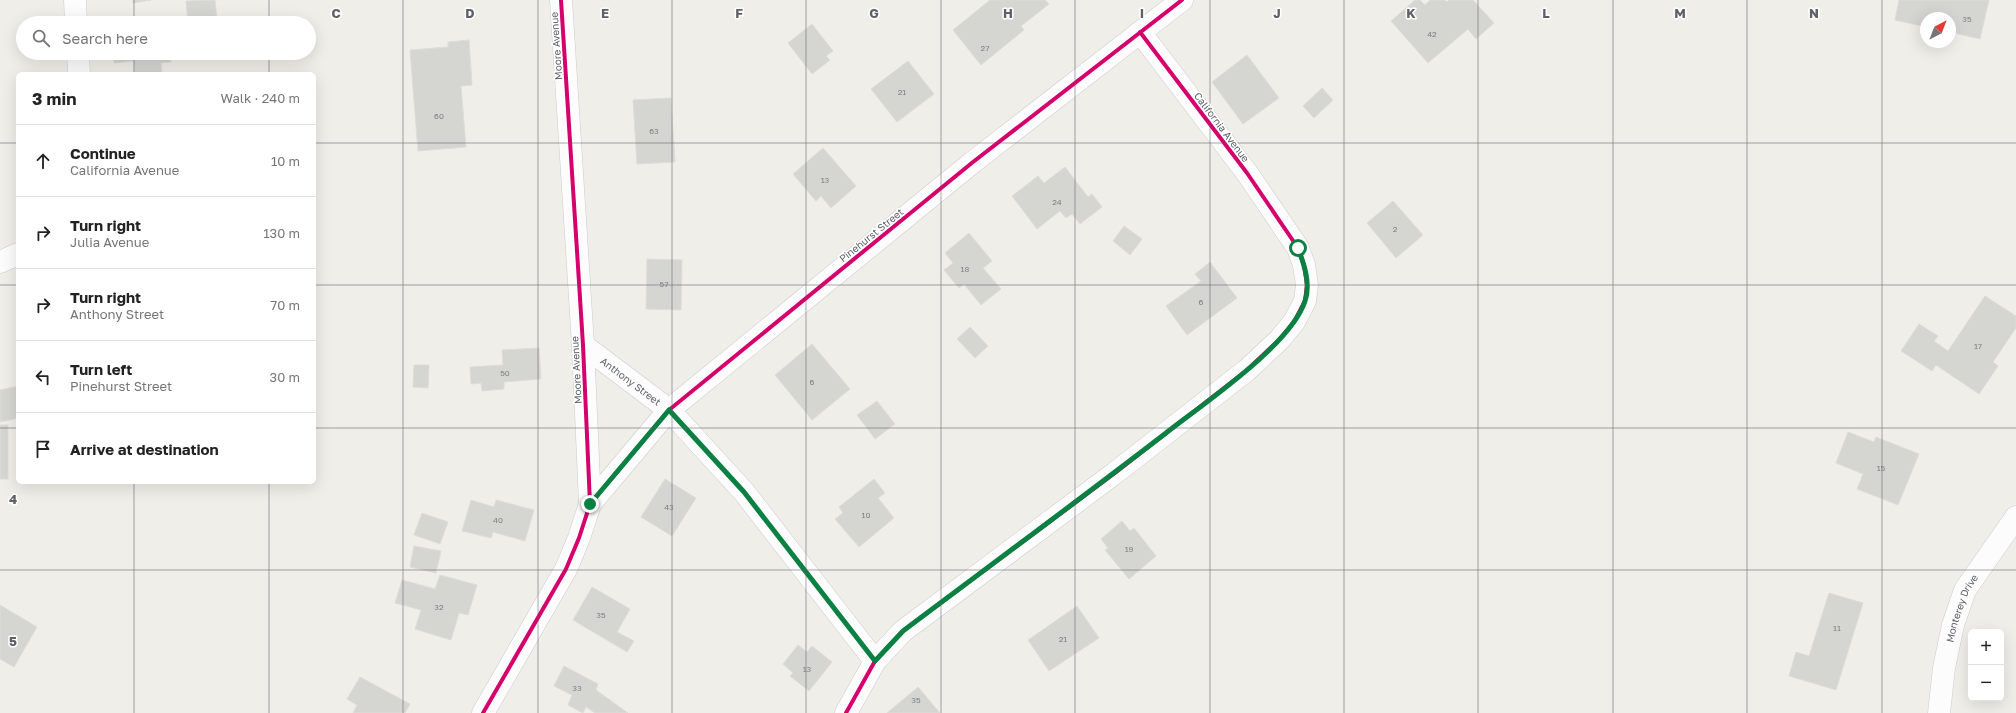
<!DOCTYPE html>
<meta charset="utf-8">
<style>
:root{--surface:#fff;--page:#f6f6f6;--text:#222;--muted:#767676;--line:#e0e0e0}
body{margin:0;font-family:"Golos Text",sans-serif;background:var(--page);color:var(--text)}
.controls{position:absolute;right:12px;bottom:12px;display:grid;overflow:hidden;border-radius:6px;box-shadow:0 4px 16px #0002}
.controls button{width:36px;height:36px;display:grid;place-items:center;padding:0;border:0;border-bottom:1px solid var(--line);background:var(--surface);color:var(--text);font:20px sans-serif}
.compass{position:absolute;left:1920px;top:12px;width:36px;height:36px;border-radius:50%;background:var(--surface);box-shadow:0 4px 16px #0002;rotate:42deg}
.stop{position:absolute;width:12px;height:12px;margin:-9px;border:3px solid #0b8043;border-radius:50%;background:#fff}
.stop.end{background:#0b8043;border-color:#fff;box-shadow:0 1px 4px #0008}
.list{margin:0;padding:0;list-style:none}
h2{display:flex;justify-content:space-between;align-items:center;height:52px;margin:0;padding:0 16px;font-size:17px}
h2 small{font-size:13px;font-weight:400;color:var(--muted)}
.list li{display:grid;grid-template-columns:26px 1fr auto;gap:12px;align-items:center;box-sizing:border-box;height:72px;padding:0 16px;border-top:1px solid var(--line)}
.list b{display:block;font-size:15px;white-space:nowrap}
.list p{margin:0;font-size:13px;white-space:nowrap;color:var(--muted)}
.list em{font-size:13px;font-style:normal;color:var(--muted)}
.icon{flex:none;width:22px;height:22px;fill:none;stroke:currentColor;stroke-width:2;stroke-linecap:round;stroke-linejoin:round}
.map{position:relative;flex:none;width:2016px;height:713px;overflow:hidden}
.search{position:absolute;background:var(--surface);box-shadow:0 4px 16px #0002;left:16px;top:16px;width:300px;height:44px;display:flex;align-items:center;gap:10px;box-sizing:border-box;padding:0 14px;border-radius:22px;color:var(--muted);font-size:15px}
.panel{position:absolute;background:var(--surface);box-shadow:0 4px 16px #0002;left:16px;top:72px;width:300px;height:412px;border-radius:6px}
.map>svg:first-child{display:block}
.building{fill:#d5d5d2;stroke:#deddd8}
.lines{fill:none;stroke-linecap:round;stroke-linejoin:round}
.minor-casing{stroke:#cccbcb;stroke-width:23}
.minor{stroke:#fdfcfc;stroke-width:22}
.cycleway-casing{stroke:#fff;stroke-width:6}
.cycleway{stroke:#d6006c;stroke-width:4}
.route{stroke:#0b8043;stroke-width:5}
.grid{fill:none;stroke:#5e6168;stroke-width:1;stroke-opacity:0.55}
.labels{text-anchor:middle;dominant-baseline:central;stroke-width:3;stroke-linejoin:round;paint-order:stroke}
.number-label{font-size:8px;fill:#7d7f84}
.street-label{font-size:10px;fill:#5e6168;stroke:#fff}
.grid-label{font-size:13px;text-anchor:middle;font-weight:bold;fill:#5e6168;stroke:#fff;stroke-width:3;stroke-linejoin:round;paint-order:stroke}
</style>
<div class="map">
<svg width="2016" height="713" viewBox="0 0 2016 713">
<rect width="100%" height="100%" fill="#efeee9"/>
<g class="building">
<path d="M133,0H151L133,3Z"/>
<path d="M215,0L217,20L188,23L186,1Z"/>
<path d="M990,0H1045L1049,4L1021,26L1024,30L981,65L953,30Z"/>
<path d="M1415,0H1420L1425,5L1430,0H1445L1447,2L1449,0H1473L1494,23L1476,39L1468,29L1428,63L1391,21Z"/>
<path d="M1899,0H1989L1980,39L1950,32V18H1926V27L1895,20Z"/>
<path d="M164,21V23H144Z"/>
<path d="M812,24L833,51L826,56L830,60L812,74L788,43Z"/>
<path d="M469,40L472,85L461,86L466,147L418,151L410,50L448,47V42Z"/>
<path d="M113,53H171V62L161,63L162,74H135L134,61L114,63Z"/>
<path d="M1247,55L1279,98L1243,124L1212,82Z"/>
<path d="M908,61L934,94L897,122L871,89Z"/>
<path d="M1322,88L1333,100L1314,118L1303,106Z"/>
<path d="M671,98L675,162L637,164L633,100Z"/>
<path d="M823,148L856,186L831,208L821,196L816,201L793,174Z"/>
<path d="M1065,167L1088,197L1092,194L1102,207L1080,224L1072,214L1066,218L1060,211L1037,229L1012,196L1038,176L1044,183Z"/>
<path d="M1393,201L1423,235L1396,258L1367,223Z"/>
<path d="M1124,226L1142,239L1130,255L1113,241Z"/>
<path d="M969,233L992,261L983,268L1001,289L981,305L964,284L959,288L944,270L953,263L945,253Z"/>
<path d="M647,259L682,260L681,310L646,309Z"/>
<path d="M1210,262L1237,298L1187,335L1166,306L1201,281L1195,274Z"/>
<path d="M1985,296L2016,316V328L1993,362L1998,366L1979,394L1936,365L1932,371L1901,351L1919,324L1938,336L1934,341L1948,351Z"/>
<path d="M970,327L988,346L975,358L957,339Z"/>
<path d="M812,344L850,389L812,420L775,375Z"/>
<path d="M539,348L541,379L504,382V389L482,391L481,383L471,384L470,367L503,365L502,350Z"/>
<path d="M414,365H429L428,388L413,387Z"/>
<path d="M18,386V418L0,422V390Z"/>
<path d="M877,401L895,424L875,439L857,415Z"/>
<rect x="0" y="425" width="8" height="54"/>
<path d="M1848,432L1874,442L1876,437L1919,454L1898,505L1857,489L1863,474L1836,463Z"/>
<path d="M665,479L696,498L672,536L641,517Z"/>
<path d="M874,479L885,493L878,498L894,518L859,547L835,519L843,513L839,507Z"/>
<path d="M471,500L494,507L496,500L534,510L525,541L493,532L491,538L462,531Z"/>
<path d="M422,513L448,522L440,544L414,535Z"/>
<path d="M1122,521L1130,531L1134,528L1156,556L1129,579L1105,550L1108,548L1101,539Z"/>
<path d="M414,546L441,551L436,573L410,567Z"/>
<path d="M440,575L477,585L468,615L459,613L451,640L415,629L421,610L395,603L402,580L435,589Z"/>
<path d="M592,587L630,609L617,632L634,641L627,652L573,620Z"/>
<path d="M1829,593L1863,603L1836,690L1789,676L1796,652L1809,656Z"/>
<path d="M0,605L37,627L14,667L0,659Z"/>
<path d="M1077,606L1099,638L1049,671L1028,640Z"/>
<path d="M798,645L807,652L812,646L832,662L809,691L790,676L793,673L783,664Z"/>
<path d="M564,666L598,684L596,690L628,713H595L586,707L583,713L568,705L572,695L554,686Z"/>
<path d="M360,677L410,704L405,713H353L357,705L347,699Z"/>
<path d="M918,687L940,713H887Z"/>
</g>
<g class="lines">
<defs>
<g id="minor">
<path d="M75,0L76,23"/>
<path d="M78,53L79,74"/>
<path d="M0,262L18,254"/>
<path id="s1" d="M583,345L669,410L744,492L875,661"/>
<path d="M590,504L669,410L973,162L1182,0"/>
<path d="M483,713L566,569L579,538L590,504L583,345L561,0"/>
<path d="M846,713L875,661L903,631L1115,473L1247,370L1279,340L1294,322L1305,301L1307,285L1304,265L1298,248L1247,173L1140,32"/>
<path id="s2" d="M1939,713L1944,668L1953,625L1965,590L2016,517"/>
</g>
</defs>
<use href="#minor" class="minor-casing"/>
<use href="#minor" class="minor"/>
<defs>
<g id="cycleway">
<path d="M590,504L669,410L973,162L1182,0"/>
<path d="M483,713L566,569L579,538L590,504L583,345L561,0"/>
<path d="M846,713L875,661L903,631L1115,473L1247,370L1279,340L1294,322L1305,301L1307,285L1304,265L1298,248L1247,173L1140,32"/>
</g>
</defs>
<use href="#cycleway" class="cycleway-casing"/>
<use href="#cycleway" class="cycleway"/>
</g>
<g class="lines">
<path class="route" d="M590,504L669,410L744,492L875,661L903,631C991,565 1079,500 1166,433C1203,404 1291,345 1305,301C1311,284 1304,264 1298,248"/>
</g>
<path class="grid" d="M134,0V23M269,0V23M403,0V713M538,0V713M672,0V713M806,0V713M941,0V713M1075,0V713M1210,0V713M1344,0V713M1478,0V713M1613,0V713M1747,0V713M1882,0V713M134,53V74M269,53V74M0,143H18M314,143H2016M0,285H18M314,285H2016M0,428H18M314,428H2016M134,482V713M269,482V713M0,570H2016"/>
<g class="labels">
<g class="number-label">
<text x="1967" y="19">35</text>
<text x="1432" y="34">42</text>
<text x="985" y="48">27</text>
<text x="902" y="92">21</text>
<text x="439" y="116">60</text>
<text x="654" y="131">63</text>
<text x="825" y="180">13</text>
<text x="1057" y="202">24</text>
<text x="1395" y="229">2</text>
<text x="965" y="269">18</text>
<text x="664" y="284">57</text>
<text x="1201" y="302">6</text>
<text x="1978" y="346">17</text>
<text x="505" y="373">50</text>
<text x="812" y="382">6</text>
<text x="1881" y="468">15</text>
<text x="669" y="507">43</text>
<text x="866" y="515">10</text>
<text x="498" y="520">40</text>
<text x="1129" y="549">19</text>
<text x="439" y="607">32</text>
<text x="601" y="615">35</text>
<text x="1837" y="628">11</text>
<text x="1063" y="639">21</text>
<text x="807" y="669">13</text>
<text x="577" y="688">33</text>
<text x="916" y="700">35</text>
</g>
<g class="street-label">
<text transform="translate(556 46) rotate(-94)">Moore Avenue</text>
<text transform="translate(1222 127) rotate(53)">California Avenue</text>
<text transform="translate(871 235) rotate(-39)">Pinehurst Street</text>
<text transform="translate(576 370) rotate(-93)">Moore Avenue</text>
<text stroke="none"><textPath href="#s1" startOffset="60">Anthony Street</textPath></text>
<text stroke="none"><textPath href="#s2" startOffset="108">Monterey Drive</textPath></text>
</g>
</g>
<g class="grid-label">
<text x="336" y="18">C</text>
<text x="470" y="18">D</text>
<text x="605" y="18">E</text>
<text x="739" y="18">F</text>
<text x="874" y="18">G</text>
<text x="1008" y="18">H</text>
<text x="1142" y="18">I</text>
<text x="1277" y="18">J</text>
<text x="1411" y="18">K</text>
<text x="1546" y="18">L</text>
<text x="1680" y="18">M</text>
<text x="1814" y="18">N</text>
<text x="13" y="504">4</text>
<text x="13" y="646">5</text>
</g>
</svg>
<div class="controls">
<button>+</button>
<button>−</button>
</div>
<svg class="compass" viewBox="-18 -18 36 36"><path d="M0-13l5 13h-10z" fill="#e53935"/><path d="M0 13l5-13h-10z" fill="#767676"/></svg>
<div class="stop" style="left:1298px;top:248px"></div>
<div class="stop end" style="left:590px;top:504px"></div>
<div class="search"><svg class="icon" aria-label="search" viewBox="0 0 24 24"><circle cx="10" cy="10" r="6"/><path d="M15 15l6 6"/></svg>Search here</div>
<section class="panel">
<h2>3 min<small>Walk · 240 m</small></h2>
<ul class="list">
<li><svg class="icon" aria-label="ahead" viewBox="0 0 24 24"><path d="M12 20V5M6 11l6-6 6 6"/></svg><div><b>Continue</b><p>California Avenue</p></div><em>10 m</em></li>
<li><svg class="icon" aria-label="right" viewBox="0 0 24 24"><path d="M7 20v-9h11M14 6l5 5-5 5"/></svg><div><b>Turn right</b><p>Julia Avenue</p></div><em>130 m</em></li>
<li><svg class="icon" aria-label="right" viewBox="0 0 24 24"><path d="M7 20v-9h11M14 6l5 5-5 5"/></svg><div><b>Turn right</b><p>Anthony Street</p></div><em>70 m</em></li>
<li><svg class="icon" aria-label="left" viewBox="0 0 24 24"><path d="M17 20v-9H6M10 6l-5 5 5 5"/></svg><div><b>Turn left</b><p>Pinehurst Street</p></div><em>30 m</em></li>
<li><svg class="icon" aria-label="arrive" viewBox="0 0 24 24"><path d="M6 21V4h12l-3 4 3 4H6"/></svg><div><b>Arrive at destination</b></div></li>
</ul>
</section>
</div>
